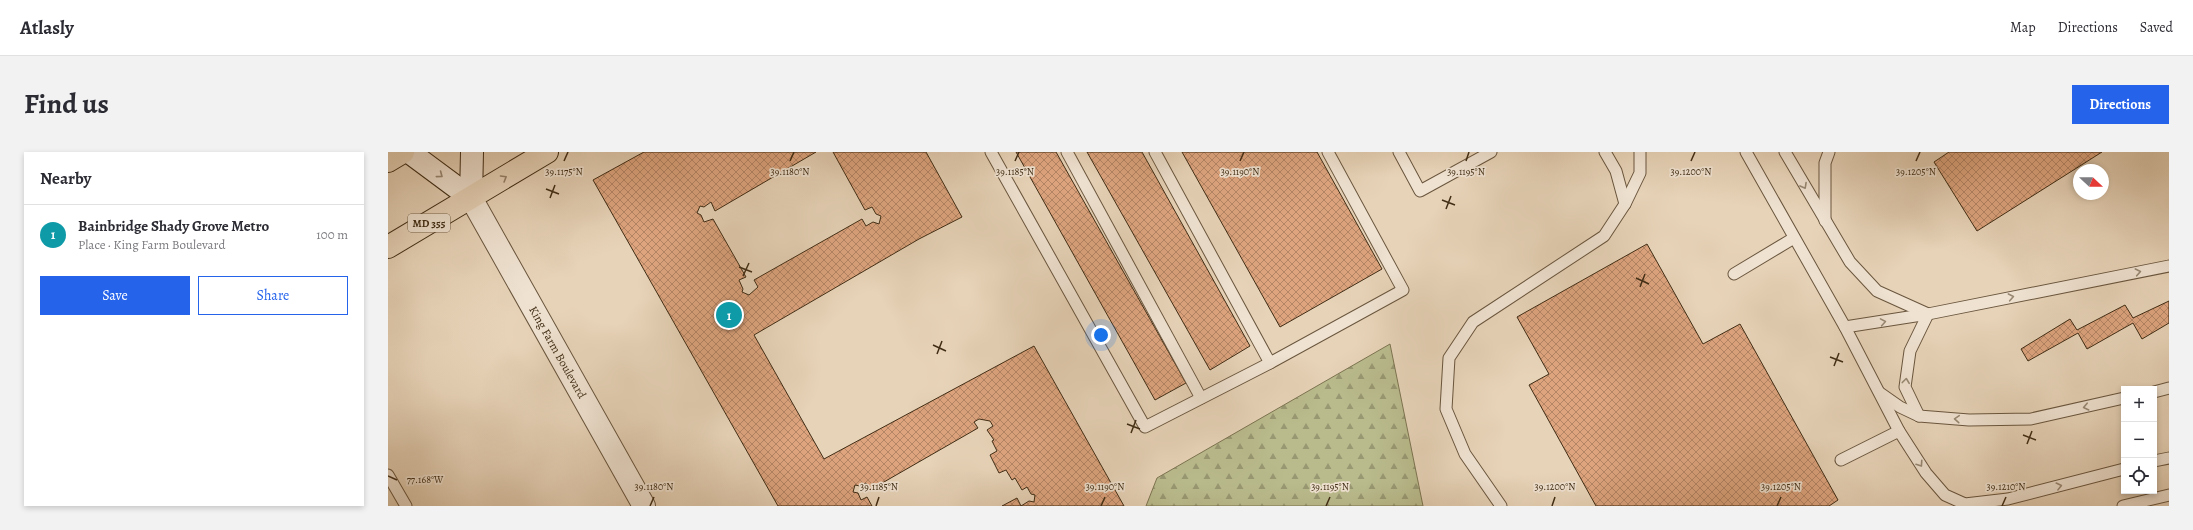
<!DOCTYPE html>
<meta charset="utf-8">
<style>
:root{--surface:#fff;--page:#f2f2f3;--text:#2b2b33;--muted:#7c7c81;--line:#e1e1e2;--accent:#2563eb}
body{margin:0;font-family:Alegreya,serif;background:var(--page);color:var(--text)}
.controls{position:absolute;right:12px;bottom:12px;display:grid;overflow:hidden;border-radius:0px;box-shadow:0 2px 6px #0003}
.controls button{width:36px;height:36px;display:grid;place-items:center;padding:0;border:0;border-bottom:1px solid var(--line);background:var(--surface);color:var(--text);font:20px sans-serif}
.compass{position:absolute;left:1685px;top:12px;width:36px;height:36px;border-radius:50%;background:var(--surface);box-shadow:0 2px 6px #0003;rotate:112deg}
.you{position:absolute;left:713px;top:183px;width:14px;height:14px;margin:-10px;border:3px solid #fff;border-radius:50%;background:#1a73e8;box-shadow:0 0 0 6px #1a73e833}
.badge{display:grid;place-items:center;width:26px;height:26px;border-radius:50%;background:var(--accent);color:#fff;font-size:13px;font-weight:700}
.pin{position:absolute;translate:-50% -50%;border:2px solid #fff;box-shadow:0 1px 4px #0006}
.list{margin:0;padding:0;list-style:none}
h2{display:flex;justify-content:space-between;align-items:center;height:52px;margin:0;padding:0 16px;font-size:17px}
h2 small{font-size:13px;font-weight:400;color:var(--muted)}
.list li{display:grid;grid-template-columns:26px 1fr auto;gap:12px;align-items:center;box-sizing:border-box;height:60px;padding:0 16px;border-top:1px solid var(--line)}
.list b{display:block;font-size:15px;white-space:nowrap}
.list p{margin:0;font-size:13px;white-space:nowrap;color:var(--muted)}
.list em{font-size:13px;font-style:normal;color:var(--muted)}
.actions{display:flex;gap:8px;padding:12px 16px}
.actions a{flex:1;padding:9px 0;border:1px solid var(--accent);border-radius:0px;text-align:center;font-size:14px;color:var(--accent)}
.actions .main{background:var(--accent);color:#fff}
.icon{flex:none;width:22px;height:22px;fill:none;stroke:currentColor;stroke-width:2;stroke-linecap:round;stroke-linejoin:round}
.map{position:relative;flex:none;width:1781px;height:354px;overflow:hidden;border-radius:0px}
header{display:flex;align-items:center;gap:24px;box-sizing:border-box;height:56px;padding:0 20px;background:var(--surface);border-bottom:1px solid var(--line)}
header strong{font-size:19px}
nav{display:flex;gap:22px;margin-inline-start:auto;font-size:14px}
.intro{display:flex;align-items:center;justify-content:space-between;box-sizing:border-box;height:96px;padding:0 24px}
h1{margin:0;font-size:28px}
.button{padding:10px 18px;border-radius:0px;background:var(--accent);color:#fff;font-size:14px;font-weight:700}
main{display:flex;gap:24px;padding:0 24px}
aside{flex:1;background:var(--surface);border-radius:0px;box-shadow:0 2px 6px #0003}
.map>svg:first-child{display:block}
.forest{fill:url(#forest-firs);stroke:#7c7451}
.building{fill:url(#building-cross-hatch);stroke:#402d15}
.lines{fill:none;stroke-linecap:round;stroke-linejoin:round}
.lane-casing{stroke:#6a563e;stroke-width:13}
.street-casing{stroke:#6a563e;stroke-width:24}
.secondary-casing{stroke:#402d15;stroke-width:24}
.primary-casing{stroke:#402d15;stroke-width:24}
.lane{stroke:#efe2d1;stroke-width:11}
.street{stroke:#efe2d1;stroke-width:22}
.secondary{stroke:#efe2d1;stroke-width:22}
.primary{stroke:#e7d3b8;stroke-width:22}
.oneway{stroke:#988873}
.oneway2{stroke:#948066}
.ticks{fill:none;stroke:#402d15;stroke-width:1.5}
.labels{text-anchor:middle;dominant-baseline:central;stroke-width:3.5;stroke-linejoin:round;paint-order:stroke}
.shield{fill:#efe2d1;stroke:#74634d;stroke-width:1}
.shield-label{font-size:11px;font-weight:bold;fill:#402d15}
.street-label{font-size:12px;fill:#402d15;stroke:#efe2d1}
.ticks-label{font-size:10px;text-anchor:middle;fill:#402d15;stroke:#efe2d1;stroke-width:3.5;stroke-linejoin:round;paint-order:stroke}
</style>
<header>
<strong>Atlasly</strong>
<nav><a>Map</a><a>Directions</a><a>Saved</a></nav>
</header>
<div class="intro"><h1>Find us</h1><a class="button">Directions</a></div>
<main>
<aside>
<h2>Nearby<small></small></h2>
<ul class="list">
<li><span class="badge" style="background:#0f9aa8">1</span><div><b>Bainbridge Shady Grove Metro</b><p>Place · King Farm Boulevard</p></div><em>100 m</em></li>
</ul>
<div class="actions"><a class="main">Save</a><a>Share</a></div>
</aside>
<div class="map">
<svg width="1781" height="354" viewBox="0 0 1781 354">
<defs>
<pattern id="forest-firs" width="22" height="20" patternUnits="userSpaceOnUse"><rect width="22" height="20" fill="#b9bb8d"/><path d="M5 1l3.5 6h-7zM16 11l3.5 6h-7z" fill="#989872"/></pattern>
<pattern id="building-cross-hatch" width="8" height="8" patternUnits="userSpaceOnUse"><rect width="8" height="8" fill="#dda47e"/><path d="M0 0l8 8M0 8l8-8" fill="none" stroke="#b58666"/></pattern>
</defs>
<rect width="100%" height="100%" fill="#e7d3b8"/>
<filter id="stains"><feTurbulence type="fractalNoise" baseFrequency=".005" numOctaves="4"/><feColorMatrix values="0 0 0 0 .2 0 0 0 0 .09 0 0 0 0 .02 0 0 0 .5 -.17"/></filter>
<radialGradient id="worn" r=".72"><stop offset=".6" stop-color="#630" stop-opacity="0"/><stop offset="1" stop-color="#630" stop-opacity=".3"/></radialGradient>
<path class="forest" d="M1002,192L1035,354H758L769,326Z"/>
<g class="building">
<path d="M256,0H428L327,59L323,50L316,55L312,54L309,61L313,63L316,70L325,67L358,125L351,128L355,137L354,140L361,143L370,135L366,128L474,67L478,74L485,70L491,72L493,64L488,62L484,55L477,58L445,0H538L574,65L531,87L366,183L436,307L646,194L736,354H614L629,346L633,354L641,349L646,350L647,343L643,342L639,335L634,338L627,326L624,328L618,318L611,321L602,303L609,299L604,289L606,288L599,278L605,274L602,269L591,267L586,270L590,276L482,338L478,331L472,334L467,333L465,340L470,341L473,348L479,345L484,354H390L205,28Z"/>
<path d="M628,0H668L798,231L767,248Z"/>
<path d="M699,0H754L862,194L822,218Z"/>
<path d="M794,0H929L994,117L892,175Z"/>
<path d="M1561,0H1714L1589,79L1546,10Z"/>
<path d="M1259,92L1315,192L1352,172L1450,348L1441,354H1208L1141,233L1161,222L1129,165Z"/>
<path d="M1781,149V171L1754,187L1745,171L1699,197L1690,181L1640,209L1633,197L1682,167L1689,178L1737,153L1745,166Z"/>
</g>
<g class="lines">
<defs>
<g id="lane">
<path d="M603,0L757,275L882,211"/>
<path d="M679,0L813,246"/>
<path d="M767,0L882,211L1015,138L940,0"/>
<path d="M1011,0L1032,39L1103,0"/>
<path d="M1217,0L1228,19L1237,52"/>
<path d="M1358,0L1457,175L1511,279L1538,321L1557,343L1577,352L1620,347L1736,317"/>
<path d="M1397,0L1462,110L1489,139L1540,162L1522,199L1517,235L1531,264"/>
<path d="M1437,69V11L1441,0"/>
<path d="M1346,122L1406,86"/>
<path d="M1457,175L1540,162L1781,114"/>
<path d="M1766,240L1781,236"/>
<path d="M1492,241L1512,255L1531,264L1581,268L1643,267L1736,246"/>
<path d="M1453,308L1511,279"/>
<path d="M1766,309L1781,306"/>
<path d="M0,323L18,354"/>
<path d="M1113,354L1077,302L1058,257L1061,206L1085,170L1216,84L1237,52L1252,21V0"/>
<path d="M1735,354L1781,343"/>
</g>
<g id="street">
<path id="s1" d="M83,46L256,354"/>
</g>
<g id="secondary">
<path d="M21,0L83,46"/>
<path d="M83,46L84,0"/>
</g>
<g id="primary">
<path d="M0,9L15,0"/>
<path d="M0,95L159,0"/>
</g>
</defs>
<use href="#lane" class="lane-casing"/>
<use href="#street" class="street-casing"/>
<use href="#secondary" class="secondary-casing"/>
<use href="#primary" class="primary-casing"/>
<use href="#lane" class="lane"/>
<use href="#street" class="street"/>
<use href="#secondary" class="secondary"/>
<use href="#primary" class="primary"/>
</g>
<defs><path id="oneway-chevron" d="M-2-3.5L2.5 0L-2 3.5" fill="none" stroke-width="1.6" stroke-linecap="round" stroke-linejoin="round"/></defs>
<g class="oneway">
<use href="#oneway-chevron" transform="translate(52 23) rotate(37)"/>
<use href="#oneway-chevron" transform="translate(1416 34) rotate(61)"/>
<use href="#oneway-chevron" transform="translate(1750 120) rotate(-11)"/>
<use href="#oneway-chevron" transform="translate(1623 145) rotate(-11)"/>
<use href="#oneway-chevron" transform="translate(1495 170) rotate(-10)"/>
<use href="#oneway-chevron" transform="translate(1518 229) rotate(-83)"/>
<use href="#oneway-chevron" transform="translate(1698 255) rotate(167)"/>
<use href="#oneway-chevron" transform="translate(1569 267) rotate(-176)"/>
<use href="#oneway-chevron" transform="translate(1532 312) rotate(56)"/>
<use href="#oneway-chevron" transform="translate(1671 334) rotate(-14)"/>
</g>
<use class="oneway2" href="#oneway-chevron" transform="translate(116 26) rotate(-31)"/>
<path class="ticks" d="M176,9L180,0M402,9L406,0M627,9L631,0M852,9L856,0M1078,9L1081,0M1303,9L1307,0M1528,9L1532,0M158,37L171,42M162,46L167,33M1054,48L1067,53M1058,57L1063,44M351,115L364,120M355,124L361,111M1248,126L1261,132M1252,135L1257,122M545,193L558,199M549,202L554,189M1442,205L1455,210M1446,214L1451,201M739,272L752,277M743,281L748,268M1635,283L1648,288M1639,292L1644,279M0,324L9,328M262,354L266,345M488,354L491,345M713,354L717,345M938,354L942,345M1164,354L1167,345M1389,354L1393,345M1614,354L1618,345"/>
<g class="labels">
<rect class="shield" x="20" y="62" width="42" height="18" rx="3"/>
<g class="shield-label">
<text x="41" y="71">MD 355</text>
</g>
<g class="street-label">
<text stroke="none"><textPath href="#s1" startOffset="177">King Farm Boulevard</textPath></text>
</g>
</g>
<g class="ticks-label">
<text x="176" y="23">39.1175°N</text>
<text x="402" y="23">39.1180°N</text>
<text x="627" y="23">39.1185°N</text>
<text x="852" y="23">39.1190°N</text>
<text x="1078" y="23">39.1195°N</text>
<text x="1303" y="23">39.1200°N</text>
<text x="1528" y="23">39.1205°N</text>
<text x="37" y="331">77.168°W</text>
<text x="266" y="338">39.1180°N</text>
<text x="491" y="338">39.1185°N</text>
<text x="717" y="338">39.1190°N</text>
<text x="942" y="338">39.1195°N</text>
<text x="1167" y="338">39.1200°N</text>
<text x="1393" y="338">39.1205°N</text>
<text x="1618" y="338">39.1210°N</text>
</g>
<rect width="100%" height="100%" filter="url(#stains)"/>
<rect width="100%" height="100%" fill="url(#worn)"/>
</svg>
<div class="controls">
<button>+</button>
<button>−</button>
<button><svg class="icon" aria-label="locate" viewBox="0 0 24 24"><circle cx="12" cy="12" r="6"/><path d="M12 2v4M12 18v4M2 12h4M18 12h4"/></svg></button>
</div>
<svg class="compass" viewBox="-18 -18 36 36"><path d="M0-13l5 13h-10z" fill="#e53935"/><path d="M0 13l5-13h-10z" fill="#7c7c81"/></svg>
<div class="you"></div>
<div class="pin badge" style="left:341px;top:163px;background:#0f9aa8">1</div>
</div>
</main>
